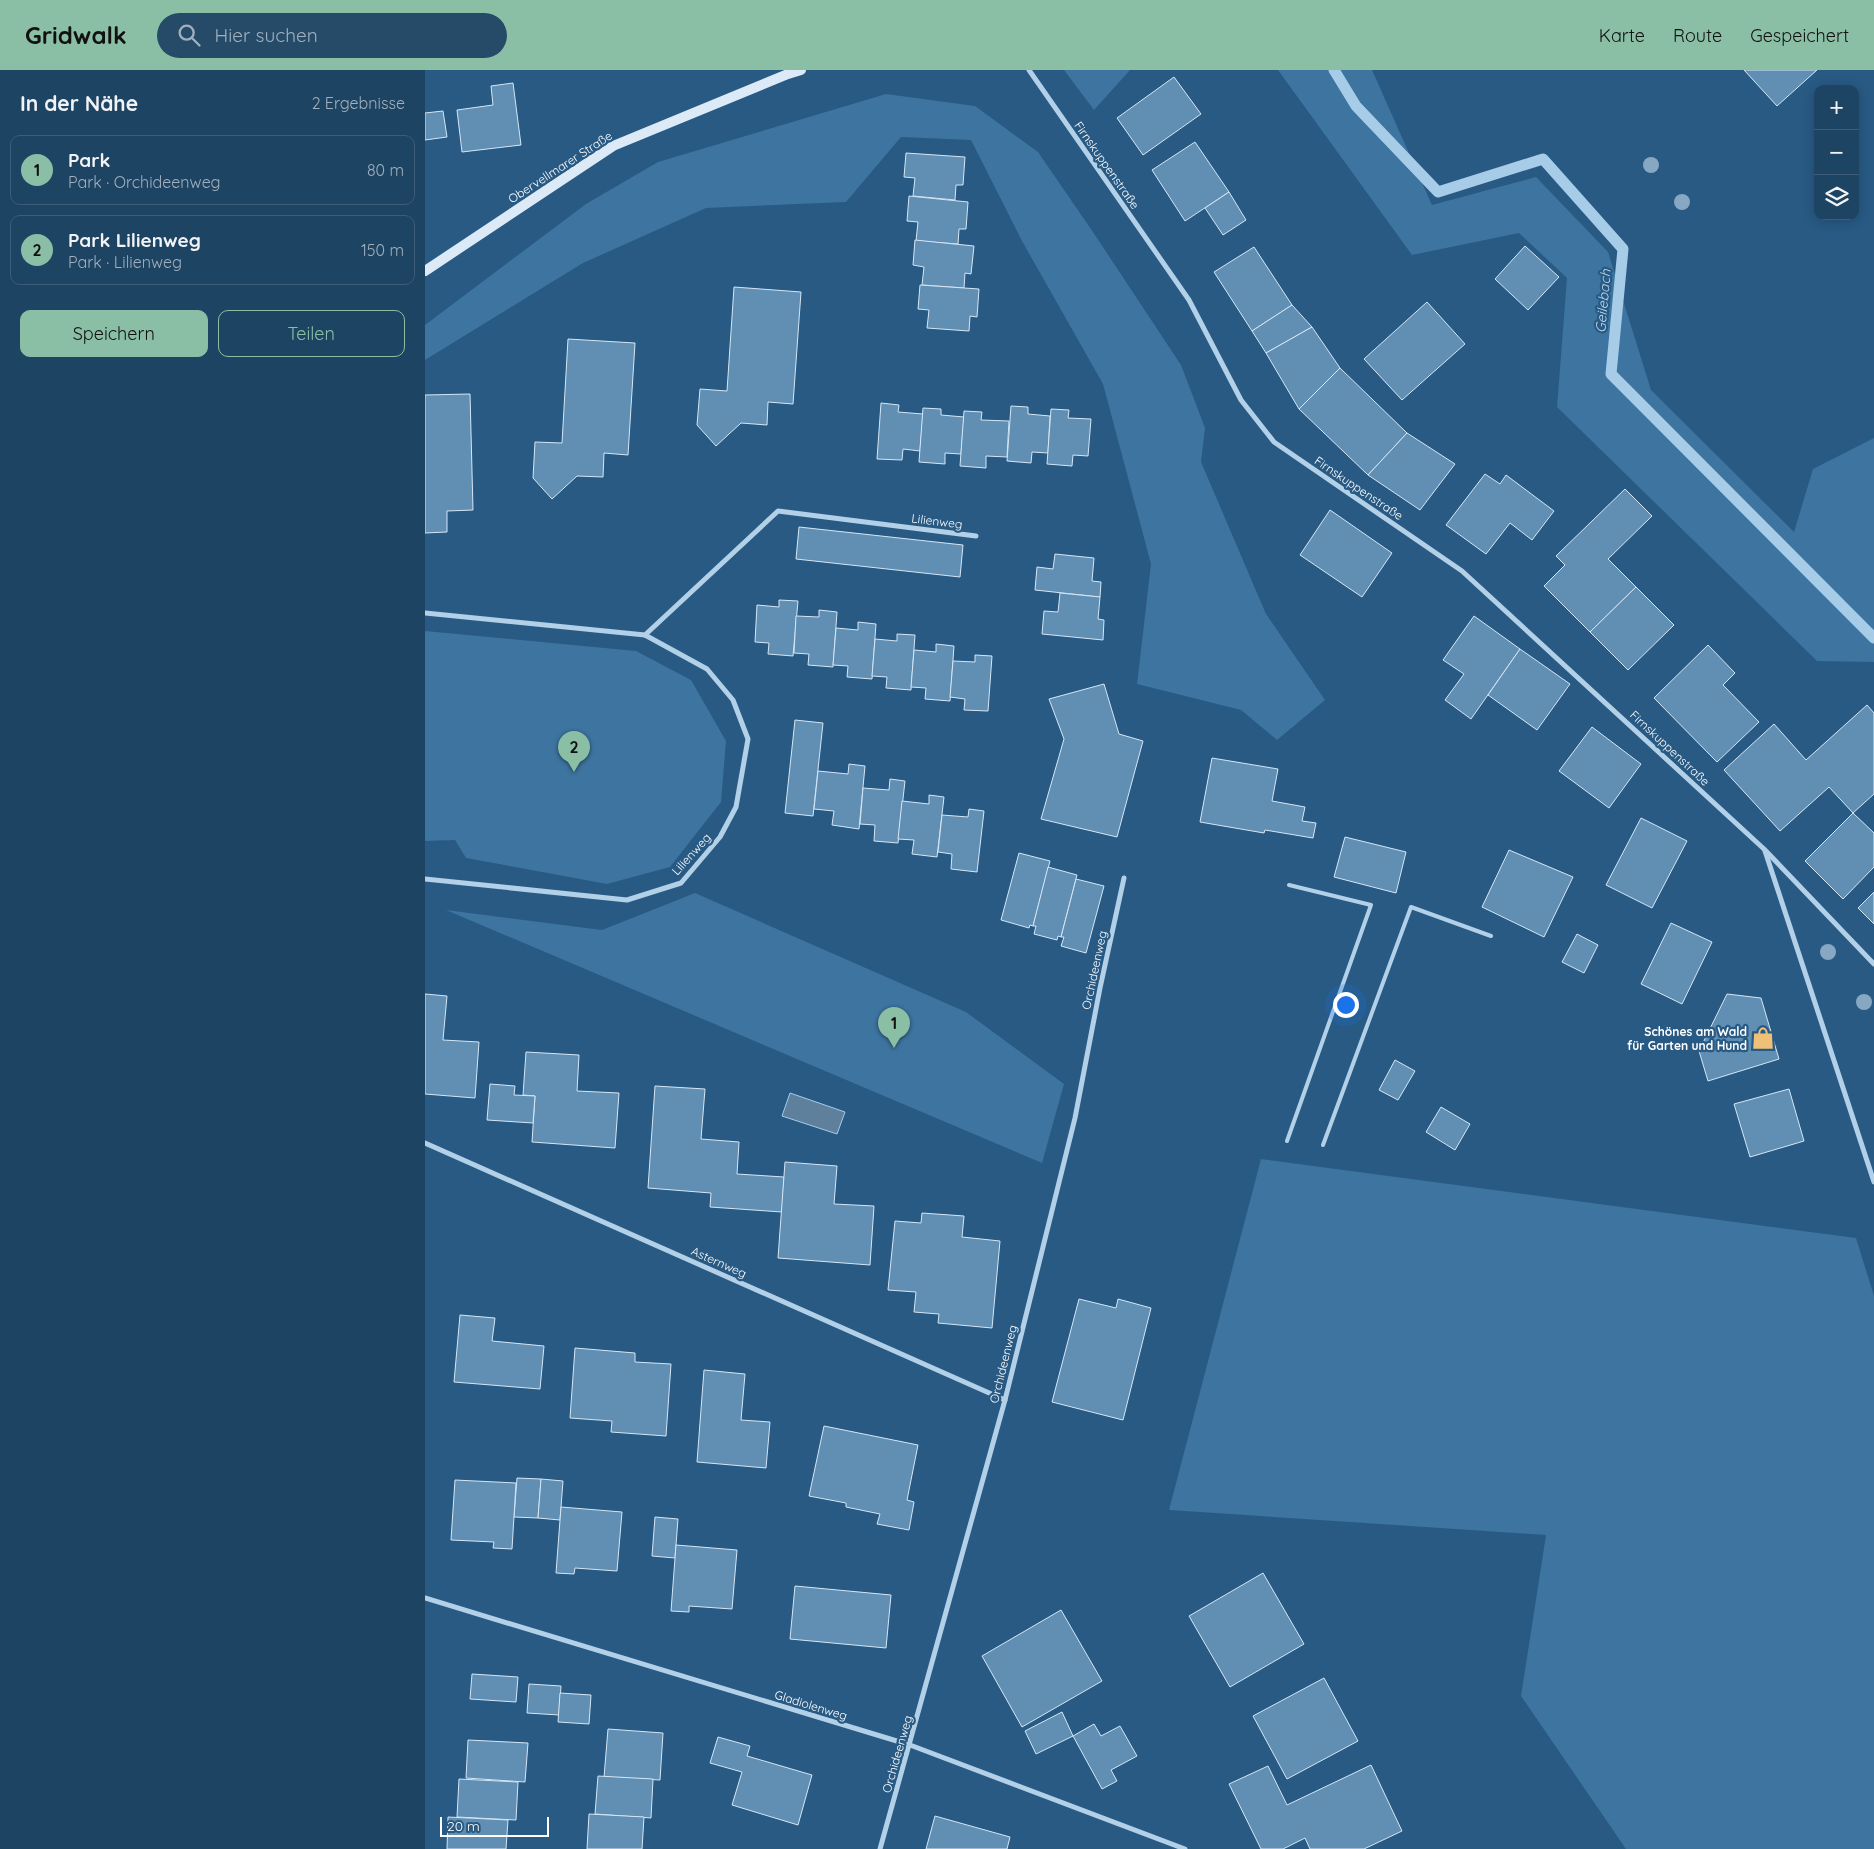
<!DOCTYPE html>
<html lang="de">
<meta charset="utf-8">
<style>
:root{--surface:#1e4463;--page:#264b69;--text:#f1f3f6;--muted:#a1b0be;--line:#3c5c78;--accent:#8abfa5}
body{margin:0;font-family:Quicksand,sans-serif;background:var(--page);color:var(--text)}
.controls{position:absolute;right:15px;top:15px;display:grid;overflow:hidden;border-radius:10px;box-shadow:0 2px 12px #0003}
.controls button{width:45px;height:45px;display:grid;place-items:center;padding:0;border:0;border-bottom:1px solid var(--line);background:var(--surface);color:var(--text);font:25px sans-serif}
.scale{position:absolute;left:15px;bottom:12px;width:109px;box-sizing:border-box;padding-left:5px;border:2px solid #fff;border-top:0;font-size:14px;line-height:18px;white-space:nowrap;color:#fff;-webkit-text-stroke:4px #285a84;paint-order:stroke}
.you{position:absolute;left:920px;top:934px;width:18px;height:18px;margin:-12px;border:4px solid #fff;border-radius:50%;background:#1a73e8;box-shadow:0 0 0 8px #1a73e833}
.badge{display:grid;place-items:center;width:32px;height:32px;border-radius:50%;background:var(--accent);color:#111;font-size:16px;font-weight:700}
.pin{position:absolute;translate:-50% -41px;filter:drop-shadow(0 1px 2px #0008)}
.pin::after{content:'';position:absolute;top:26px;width:18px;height:15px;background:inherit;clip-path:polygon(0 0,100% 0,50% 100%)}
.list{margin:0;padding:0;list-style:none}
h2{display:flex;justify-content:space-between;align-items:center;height:65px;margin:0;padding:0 20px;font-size:21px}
h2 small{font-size:16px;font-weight:400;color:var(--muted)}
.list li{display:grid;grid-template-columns:32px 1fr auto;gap:15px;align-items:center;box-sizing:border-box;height:70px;margin:0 10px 10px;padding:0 10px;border:1px solid var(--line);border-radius:10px}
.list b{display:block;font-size:19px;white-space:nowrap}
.list p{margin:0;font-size:16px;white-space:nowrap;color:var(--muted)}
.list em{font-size:16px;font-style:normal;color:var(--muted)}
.actions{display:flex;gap:10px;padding:15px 20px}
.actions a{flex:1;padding:11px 0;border:1px solid var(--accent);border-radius:10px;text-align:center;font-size:18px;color:var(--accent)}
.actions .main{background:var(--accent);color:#111}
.icon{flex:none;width:28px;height:28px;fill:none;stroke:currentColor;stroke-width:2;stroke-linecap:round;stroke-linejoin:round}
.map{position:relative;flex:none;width:1449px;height:1779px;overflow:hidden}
header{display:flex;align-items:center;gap:30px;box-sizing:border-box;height:70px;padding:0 25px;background:var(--accent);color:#111}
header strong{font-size:24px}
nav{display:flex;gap:28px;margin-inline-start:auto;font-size:18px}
.search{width:350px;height:45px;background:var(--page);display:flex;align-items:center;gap:12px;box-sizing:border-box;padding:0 18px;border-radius:28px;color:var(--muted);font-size:19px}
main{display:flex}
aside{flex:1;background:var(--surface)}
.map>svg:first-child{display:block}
.green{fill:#3d74a0}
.water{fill:#5e809d;stroke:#a7cce7}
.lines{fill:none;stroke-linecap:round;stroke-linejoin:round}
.stream{stroke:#a7cce7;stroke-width:11}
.building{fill:#618eb3;stroke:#d5e7f6}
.lane{stroke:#b2d0e7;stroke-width:4}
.street{stroke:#b2d0e7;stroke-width:5}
.secondary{stroke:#dceaf7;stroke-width:10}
.tree{fill:#87a8c3}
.labels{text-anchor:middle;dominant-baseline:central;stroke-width:4.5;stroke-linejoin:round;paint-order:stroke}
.street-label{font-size:12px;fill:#fff;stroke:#285a84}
.poi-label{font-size:12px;font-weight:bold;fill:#fff;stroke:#285a84;text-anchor:end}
.water-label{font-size:14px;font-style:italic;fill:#bed9ee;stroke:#285a84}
</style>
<header>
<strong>Gridwalk</strong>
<div class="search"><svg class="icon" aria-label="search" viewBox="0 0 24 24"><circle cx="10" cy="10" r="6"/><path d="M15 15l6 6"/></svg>Hier suchen</div>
<nav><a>Karte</a><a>Route</a><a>Gespeichert</a></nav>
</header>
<main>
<aside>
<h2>In der Nähe<small>2 Ergebnisse</small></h2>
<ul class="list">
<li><span class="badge">1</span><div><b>Park</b><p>Park · Orchideenweg</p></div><em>80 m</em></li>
<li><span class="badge">2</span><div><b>Park Lilienweg</b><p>Park · Lilienweg</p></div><em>150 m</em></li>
</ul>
<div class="actions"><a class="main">Speichern</a><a>Teilen</a></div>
</aside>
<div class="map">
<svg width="1449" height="1779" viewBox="0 0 1449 1779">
<rect width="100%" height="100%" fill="#285a84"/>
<g class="green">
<path d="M639,0H705L669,40Z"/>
<path d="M853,0H947L1007,135L1111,107L1183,182L1226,320L1369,462L1388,399L1449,368V592L1392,591L1132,337L1142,208L1094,163L987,185Z"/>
<path d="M461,24L550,36L613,82L668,162L756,295L780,358L776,392L841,544L900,630L852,670L816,640L712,614L726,494L678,314L597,171L546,70L476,67L421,132L281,138L158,193L0,290V255L161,134L233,92Z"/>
<path d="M0,561L211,581L266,610L301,671L296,732L245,797L182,814L41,788L30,770L0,771Z"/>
<path d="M270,823L541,942L639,1014L617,1093L21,840L177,860Z"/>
<path d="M836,1089L1431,1168L1449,1226V1779H1201L1096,1626L1121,1465L744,1440Z"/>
</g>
<path class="water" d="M365,1023L420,1042L412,1064L357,1046Z"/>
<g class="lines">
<path class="stream" d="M909,0L931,36L1013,122L1118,89L1198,179L1186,304L1449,568"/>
</g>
<g class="building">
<path d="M1319,0H1392L1352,36Z"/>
<path d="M749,7L776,44L718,85L692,48Z"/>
<path d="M88,13L96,75L37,82L32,40L68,35L66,16Z"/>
<path d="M18,41L22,67L0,70V43Z"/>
<path d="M770,72L804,122L760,151L727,100Z"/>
<path d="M481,83L540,87L538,115H531L530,130L488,126L490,108L479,107Z"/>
<path d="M804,122L821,150L798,165L780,138Z"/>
<path d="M484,126L543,132L541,159H534L533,174L491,171L493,152L482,151Z"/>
<path d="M490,170L549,176L546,204L540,203L539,218L497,215L499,197L488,195Z"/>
<path d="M1100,176L1134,207L1103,240L1070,209Z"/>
<path d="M829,177L867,235L827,261L789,202Z"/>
<path d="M495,215L554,219L552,247L545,246L544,261L502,258L504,240L493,239Z"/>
<path d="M309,217L376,222L368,334L343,332L342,355L316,353L291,376L272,355L275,319L302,321Z"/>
<path d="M1002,232L1040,274L977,330L939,289Z"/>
<path d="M867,235L887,257L841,283L827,261Z"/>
<path d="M887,257L915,298L874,339L841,283Z"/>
<path d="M143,269L210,273L203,385L179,383L178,407L152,406L127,429L108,408L110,372L137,373Z"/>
<path d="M915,298L982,363L943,405L874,339Z"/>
<path d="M45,324L48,440L22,441V462L0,463V325Z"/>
<path d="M456,333L474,335L473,342L498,344L495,381L478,379L477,390L452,389Z"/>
<path d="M586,336L603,337V344L625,346L623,383L607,382L606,393L582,391Z"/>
<path d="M498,338L516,339V345L539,347L536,384L520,383V394L494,392Z"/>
<path d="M626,339L644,340L643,348L666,349L663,386L648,385L647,396L622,394Z"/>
<path d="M539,341L557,342L556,350L584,351L582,387L561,386V398L535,396Z"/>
<path d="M982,363L1030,394L995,440L943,405Z"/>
<path d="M1060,404L1075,414L1081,405L1129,441L1107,470L1085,453L1061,484L1021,455Z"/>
<path d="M1200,419L1227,446L1183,489L1211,517L1165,562L1119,516L1140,495L1131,486Z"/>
<path d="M905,440L967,483L937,527L875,485Z"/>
<path d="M374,457L538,475L535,507L371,489Z"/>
<path d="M630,484L669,488L667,511L676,512L675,527L610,520L612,497L628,499Z"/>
<path d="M1211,517L1249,555L1203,600L1165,562Z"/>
<path d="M635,523L675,527L673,549L679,550L678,570L617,564L619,541L633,542Z"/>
<path d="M354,530L373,531L368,586L343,584L344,573L330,572L332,535L354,537Z"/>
<path d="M394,540L412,542L408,597L383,595L384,584L369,583L371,546L394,547Z"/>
<path d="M1049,546L1095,579L1046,649L1020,630L1039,604L1018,590Z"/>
<path d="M433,552L451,554L447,609L422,607L423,596L408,595L411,558L433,560Z"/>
<path d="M472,564L490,565L486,620L461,618L462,607L447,606L450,569L472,571Z"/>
<path d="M511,574L529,576L525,631L500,629L501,618L486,617L489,580L511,582Z"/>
<path d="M1283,575L1310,603L1298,615L1334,652L1292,692L1229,628Z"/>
<path d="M1095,579L1145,614L1112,660L1063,625Z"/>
<path d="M550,585L567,586L563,641L539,640L540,629L525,627L528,591L550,592Z"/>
<path d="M679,614L694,664L718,671L692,767L616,749L639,669L624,629Z"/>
<path d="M1442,635L1449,643V724L1428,743L1404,717L1355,761L1299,700L1349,654L1381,690Z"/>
<path d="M370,650L398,653L388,746L360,743Z"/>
<path d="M1167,657L1216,694L1184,738L1134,701Z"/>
<path d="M787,688L853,699L847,731L880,737L877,751L891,753L888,768L840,760L839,763L775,752Z"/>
<path d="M424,694L440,696L434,759L407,755L409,741L389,739L393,701L423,704Z"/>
<path d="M465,709L480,711L473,773L449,771L450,755L435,754L438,718L464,720Z"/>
<path d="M504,725L519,727L512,787L487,784L489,770L473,769L477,731L504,734Z"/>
<path d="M544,739L559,741L552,802L526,799L527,784L513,782L517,745L543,747Z"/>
<path d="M1428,743L1449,763V797L1418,829L1380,791Z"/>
<path d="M1216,748L1262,771L1227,838L1181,815Z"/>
<path d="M920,767L981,782L971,823L909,807Z"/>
<path d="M1084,780L1148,807L1119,867L1057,837Z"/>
<path d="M594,783L625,791L608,856L605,855L604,858L576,850Z"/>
<path d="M623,797L652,805L636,867L633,866L632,870L609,864L611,856H608Z"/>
<path d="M651,809L679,816L661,883L636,876L639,867H636Z"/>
<path d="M1449,822V854L1433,838Z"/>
<path d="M1246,853L1287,872L1257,934L1216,914Z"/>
<path d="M1152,864L1173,875L1159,903L1137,892Z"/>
<path d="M0,924L22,926L18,970L54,972L50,1028L0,1024Z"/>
<path d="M1302,924L1336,928L1354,989L1283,1011L1274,981Z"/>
<path d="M101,982L154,985L152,1021L194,1023L190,1078L107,1072L110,1026L98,1025Z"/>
<path d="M970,990L990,1001L973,1030L954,1020Z"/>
<path d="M65,1014L90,1016L89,1025L110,1026L108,1053L62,1050Z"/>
<path d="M230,1016L280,1019L276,1069L314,1072L312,1104L359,1107L357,1142L285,1137L286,1123L223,1118Z"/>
<path d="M1364,1019L1379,1071L1325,1087L1309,1034Z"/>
<path d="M1016,1037L1045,1054L1030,1080L1001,1062Z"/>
<path d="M360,1092L412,1096L409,1134L449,1136L445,1195L353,1188Z"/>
<path d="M497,1143L539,1146L537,1167L575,1171L567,1258L513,1253L514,1244L489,1242L491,1222L463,1220L470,1151L496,1153Z"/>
<path d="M654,1229L691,1238L693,1229L726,1238L698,1350L627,1332Z"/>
<path d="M35,1245L70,1248L67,1271L119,1276L115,1319L29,1312Z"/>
<path d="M150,1278L210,1283V1292L246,1294L241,1366L186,1362L187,1351L145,1348Z"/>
<path d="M279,1300L320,1304L316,1350L345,1352L341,1398L272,1392Z"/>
<path d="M399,1356L493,1375L482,1430L489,1432L484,1460L452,1454L455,1444L421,1437V1433L384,1426Z"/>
<path d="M92,1408L116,1409L113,1448L89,1447Z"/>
<path d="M116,1409L138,1411L135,1450L113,1448Z"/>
<path d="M30,1410L91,1413L87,1479L68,1478L69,1472L26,1470Z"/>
<path d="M136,1437L197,1442L192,1501L150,1498L149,1504L131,1503Z"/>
<path d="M230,1447L253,1449L250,1488L227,1486Z"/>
<path d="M251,1475L312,1480L307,1539L264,1536V1542L246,1541Z"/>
<path d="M838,1503L879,1574L805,1617L764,1546Z"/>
<path d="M370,1516L466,1525L461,1578L365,1569Z"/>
<path d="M636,1540L677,1611L597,1657L557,1586Z"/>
<path d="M47,1604L93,1607L91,1632L45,1629Z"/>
<path d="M899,1608L933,1671L862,1709L828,1646Z"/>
<path d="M104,1614L136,1616L134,1645L102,1643Z"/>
<path d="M135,1623L166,1625L164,1654L133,1652Z"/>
<path d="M637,1642L648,1666L611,1684L600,1661Z"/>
<path d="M669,1654L676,1666L695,1656L712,1686L686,1700L692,1711L677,1719L648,1666Z"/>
<path d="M183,1659L238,1663L235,1710L179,1707Z"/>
<path d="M293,1667L325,1676L322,1686L387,1705L373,1755L307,1735L317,1702L285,1693Z"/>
<path d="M43,1670L103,1673L100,1712L41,1708Z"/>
<path d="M946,1695L977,1761L939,1779H885L880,1768L858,1779H836L804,1714L843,1696L862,1735Z"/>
<path d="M173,1706L228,1709L226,1748L170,1744Z"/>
<path d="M34,1709L93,1712L91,1750L32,1747Z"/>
<path d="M164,1744L219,1747L217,1779H162Z"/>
<path d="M510,1746L585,1767L582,1779H501Z"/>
<path d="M23,1747L83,1750L81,1779H22Z"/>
</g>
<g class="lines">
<g class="lane">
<path d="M862,1071L946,835L864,815"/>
<path d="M898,1075L986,837L1066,866"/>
</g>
<g class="street">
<path d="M604,0L764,230L816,330L849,372L1037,501L1339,779L1449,894"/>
<path d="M0,543L220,565L282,599L308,630L323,669L311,737L295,767L256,813L202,830L0,809"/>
<path d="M220,565L353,441L551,466"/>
<path d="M1340,781L1449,1112"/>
<path d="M0,1073L580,1330"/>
<path d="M0,1528L485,1675L760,1779"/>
<path d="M455,1779L580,1330L650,1048L675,918L699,808"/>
</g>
<path class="secondary" d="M0,201L188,76L363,4L376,0"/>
</g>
<g class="tree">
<circle cx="1226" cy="95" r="8"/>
<circle cx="1257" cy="132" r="8"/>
<circle cx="1403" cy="882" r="8"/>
<circle cx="1439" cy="932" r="8"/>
</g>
<defs>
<symbol id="shop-bare" viewBox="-9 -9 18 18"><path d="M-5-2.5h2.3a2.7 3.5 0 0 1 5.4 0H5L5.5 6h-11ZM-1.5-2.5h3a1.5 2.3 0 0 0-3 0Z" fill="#efc078" stroke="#285a84" stroke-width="2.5" paint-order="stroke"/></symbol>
</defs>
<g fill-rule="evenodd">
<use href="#shop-bare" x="1322" y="952" width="32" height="32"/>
</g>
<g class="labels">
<g class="street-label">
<text transform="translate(682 95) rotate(55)">Firnskuppenstraße</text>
<text transform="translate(135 97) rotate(-33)">Obervellmarer Straße</text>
<text transform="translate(934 418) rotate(34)">Firnskuppenstraße</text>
<text transform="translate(512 451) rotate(7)">Lilienweg</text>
<text transform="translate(1245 678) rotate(43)">Firnskuppenstraße</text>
<text transform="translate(266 784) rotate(-48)">Lilienweg</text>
<text transform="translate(669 900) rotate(-78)">Orchideenweg</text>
<text transform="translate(294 1192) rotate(24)">Asternweg</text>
<text transform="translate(578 1294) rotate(-76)">Orchideenweg</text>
<text transform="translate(386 1635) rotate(17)">Gladiolenweg</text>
<text transform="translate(472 1684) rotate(-74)">Orchideenweg</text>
</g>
<g class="poi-label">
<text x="1322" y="961">Schönes am Wald<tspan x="1322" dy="14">für Garten und Hund</tspan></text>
</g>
<g class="water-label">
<text transform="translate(1178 231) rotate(-85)">Geilebach</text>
</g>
</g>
</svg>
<div class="controls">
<button>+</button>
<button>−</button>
<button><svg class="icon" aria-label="layers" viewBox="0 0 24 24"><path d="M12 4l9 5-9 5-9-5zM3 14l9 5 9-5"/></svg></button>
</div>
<div class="scale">20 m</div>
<div class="you"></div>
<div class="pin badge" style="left:469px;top:978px">1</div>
<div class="pin badge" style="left:149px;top:702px">2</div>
</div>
</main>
